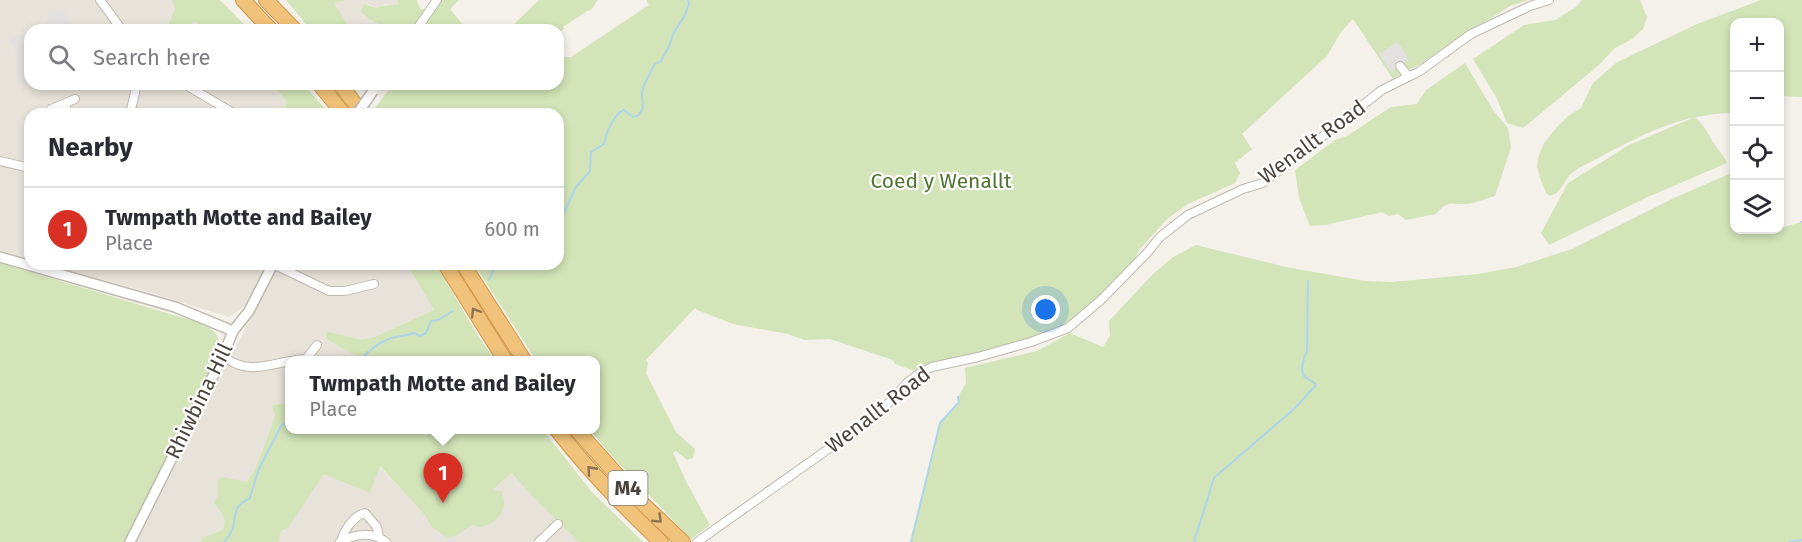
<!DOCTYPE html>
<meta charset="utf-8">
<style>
:root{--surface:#fff;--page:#f7f7f7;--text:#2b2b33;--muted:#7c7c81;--line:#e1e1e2;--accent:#d93025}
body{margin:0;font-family:"Fira Sans",sans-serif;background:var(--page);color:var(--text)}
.controls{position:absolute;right:18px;top:18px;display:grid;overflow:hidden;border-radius:12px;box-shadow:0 3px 9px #0003}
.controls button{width:54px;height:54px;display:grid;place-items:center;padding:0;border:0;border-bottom:2px solid var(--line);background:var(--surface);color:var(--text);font:30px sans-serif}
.you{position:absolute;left:1046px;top:310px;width:21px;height:21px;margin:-15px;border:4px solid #fff;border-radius:50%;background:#1a73e8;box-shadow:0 0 0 9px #1a73e833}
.badge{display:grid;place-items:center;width:39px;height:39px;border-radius:50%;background:var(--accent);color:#fff;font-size:20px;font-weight:700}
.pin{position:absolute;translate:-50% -50px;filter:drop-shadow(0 2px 3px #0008)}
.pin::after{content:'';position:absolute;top:32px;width:21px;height:18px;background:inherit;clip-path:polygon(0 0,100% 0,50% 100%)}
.popup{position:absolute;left:285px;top:356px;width:315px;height:78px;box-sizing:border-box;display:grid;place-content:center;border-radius:12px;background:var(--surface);filter:drop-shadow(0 2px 4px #0005);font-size:20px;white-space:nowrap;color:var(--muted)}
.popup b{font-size:22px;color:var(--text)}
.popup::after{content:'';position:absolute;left:50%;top:100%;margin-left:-12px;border:12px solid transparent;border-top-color:var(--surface)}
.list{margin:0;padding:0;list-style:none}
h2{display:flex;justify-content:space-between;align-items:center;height:78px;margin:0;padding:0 24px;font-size:26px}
h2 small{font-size:20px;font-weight:400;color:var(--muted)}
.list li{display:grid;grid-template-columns:39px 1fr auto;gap:18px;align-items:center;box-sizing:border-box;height:84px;padding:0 24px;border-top:2px solid var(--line)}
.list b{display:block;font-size:22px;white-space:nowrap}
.list p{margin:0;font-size:20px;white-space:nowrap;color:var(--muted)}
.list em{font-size:20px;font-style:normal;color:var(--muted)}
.icon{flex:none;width:33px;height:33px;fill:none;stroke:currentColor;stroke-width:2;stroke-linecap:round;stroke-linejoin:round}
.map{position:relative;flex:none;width:1802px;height:542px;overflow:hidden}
.search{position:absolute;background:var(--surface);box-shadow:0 3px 9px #0003;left:24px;top:24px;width:540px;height:66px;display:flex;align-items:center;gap:15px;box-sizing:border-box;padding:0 21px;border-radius:18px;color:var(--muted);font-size:22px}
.panel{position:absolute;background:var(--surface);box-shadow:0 3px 9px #0003;left:24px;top:108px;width:540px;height:162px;border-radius:18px}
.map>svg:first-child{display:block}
.residential{fill:#e8e3da}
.green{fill:#d3e4b8}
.parking{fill:#e3e1df}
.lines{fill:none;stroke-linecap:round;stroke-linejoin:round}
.stream{stroke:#aed6eb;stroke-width:2}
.minor-casing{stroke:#bfb8af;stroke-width:10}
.tertiary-casing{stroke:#bfb8af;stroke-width:12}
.motorway-casing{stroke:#d09649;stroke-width:16}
.minor{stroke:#fff;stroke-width:8}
.tertiary{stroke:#fff;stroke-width:9}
.motorway{stroke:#f1c279;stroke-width:14}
.tertiary-bridge-casing{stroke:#bfb8af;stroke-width:12;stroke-linecap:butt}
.tertiary-bridge{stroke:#fff;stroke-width:9}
.oneway{stroke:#8c7553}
.labels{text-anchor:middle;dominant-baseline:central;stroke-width:4.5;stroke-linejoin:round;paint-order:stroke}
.shield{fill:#fff;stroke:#7f7b75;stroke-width:1.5}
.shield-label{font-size:20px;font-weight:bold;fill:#48423a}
.street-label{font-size:21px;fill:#48423a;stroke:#fff}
.park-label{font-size:21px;fill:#4f7531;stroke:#fff}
</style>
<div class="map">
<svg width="1802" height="542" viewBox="0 0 1802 542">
<rect width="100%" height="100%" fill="#f4f1eb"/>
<g class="residential">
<path d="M0,0H175L210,30H30V84H272L303,114H30V259L0,250Z"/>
<path d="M349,0H398V5L396,6L385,4L377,8L368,4L363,15L374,22L387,24L396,30H351L333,3Z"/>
<path d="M45,264H268L249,303L229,317L155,294Z"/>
<path d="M280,264H407L435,310L377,336L362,340L328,331L326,339L358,357L357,360H290V411L222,542H137L215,386Z"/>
<path d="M379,466L447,537L491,490L512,473L604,542H273L282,524L289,527L324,474Z"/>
</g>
<g class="green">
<path d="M172,0H220L250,30H204L197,22L194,21L187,27L184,24L173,28L169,23L175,9Z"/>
<path d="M286,0H348L334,3L351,30H311Z"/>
<path d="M398,0H417L420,9H430L437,0H459L450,9L467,30H396L388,25C380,26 365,19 361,11L364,4L377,8C387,3 393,7 398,4Z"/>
<path d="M539,0H598L591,10L587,11L563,27L564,29L558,33V30H510L511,27Z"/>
<path d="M646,0H1528L1510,6L1417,66L1403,72L1393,79L1353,19L1341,32L1327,56L1242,134L1252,149L1235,163L1240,173L1235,183L1188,204L1167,219L1139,250L1129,272L1068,328L920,373L895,364L893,360L830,339L805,340L788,334L733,324L697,310L695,308L646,360L648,363L646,373L676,432L695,449L693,458L687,460L676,451L673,453L687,483L710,525L691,539L610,454L590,430H596V360H536L474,264H558V114H375L372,112L393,84H558V51L560,49L564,57H571L649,5Z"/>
<path d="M1582,0H1640L1647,17L1643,29L1632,39L1615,48L1599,65L1523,128L1507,123L1496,97L1473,59L1524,25L1555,20L1576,7Z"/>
<path d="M1761,0H1802V97L1780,96V22H1734V113C1683,114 1649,131 1604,155C1594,161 1580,166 1572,173C1563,181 1563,192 1550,196L1546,193L1540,178L1537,167L1538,158L1544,143L1557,127L1568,116L1581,108L1593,83L1616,63L1634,54L1697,24Z"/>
<path d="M1465,63L1493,110L1508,128L1511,147L1495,196C1486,198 1475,204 1466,204C1450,205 1448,199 1436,214L1406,220L1398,214L1389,216L1382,212L1326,225L1310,226L1299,198L1295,170L1335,140L1347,136L1391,107L1417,104L1426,90Z"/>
<path d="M269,84H303L330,114H285C289,98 282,94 269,84Z"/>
<path d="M1695,117C1703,125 1708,132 1713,142C1718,150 1724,155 1727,163L1650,196L1549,245L1541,233L1568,183L1629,145Z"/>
<path d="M1734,172V230H1780V228L1802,222V542H911L940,423L959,402L958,397L966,383L965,368L1037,351L1070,333L1103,347L1110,336L1109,321L1152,275L1173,257L1196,245L1286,267L1365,281L1391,282L1479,274L1516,267L1572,249L1674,198Z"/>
<path d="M0,263L197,322C208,327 216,329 219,341L228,344L130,542H0Z"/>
<path d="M407,264H436L478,336L495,360H356L358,357L326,339L327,331L362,340L377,336L434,310Z"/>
<path d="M290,402V430H543L591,491L643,542H579L531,495L512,473L492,490L501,491C502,494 504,497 504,500C506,517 486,532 472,525L457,535L447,538L432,527L425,515L380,466L370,493L324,474L289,527L281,531L278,542H200L202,538L223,530C228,517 221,513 214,503L218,495V480L222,477L247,482L255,470L272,425L275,415L272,406C277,402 284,406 290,402Z"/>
</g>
<g class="parking">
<path d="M64,10L72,30H48L45,18L49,17V14Z"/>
<path d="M30,32L28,45L30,83L24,86L17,77L15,48L10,43L11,37Z"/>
<path d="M1398,42L1409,60L1391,72L1379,54Z"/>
</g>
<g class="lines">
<g class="stream">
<path d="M1801,222H1802"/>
<path d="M558,226L576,187L590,171L591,152L604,144C606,133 614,114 624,110L633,117L639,115L643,108L642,93L644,85L654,65L661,61L670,44L673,34L685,15L689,4L688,0"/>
<path d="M489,280L496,264"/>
<path d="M360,360C368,351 383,339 396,337C402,335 407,336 414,333L420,336L426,333L431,321L438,320L453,311"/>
<path d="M224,542C243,522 225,510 250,498L258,471L281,426L290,419"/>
<path d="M911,542L940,423L959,402L958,397"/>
<path d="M1194,542L1214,478L1295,408L1316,385C1313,381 1307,379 1304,376C1300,370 1304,357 1307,351L1308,281"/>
<path d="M1789,542L1802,540"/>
</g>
<defs>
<g id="minor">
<path d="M100,0L122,30"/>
<path d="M416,30L437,0"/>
<path d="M1400,66L1408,76"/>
<path d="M184,84L235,114"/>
<path d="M65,104L68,114"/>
<path d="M51,109L75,99"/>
<path d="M130,114L137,84"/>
<path d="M0,161L30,168"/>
<path d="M273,264L329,291H345L374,284"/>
<path d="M223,356C245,374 264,366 290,361"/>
<path d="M295,360L306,359L317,345"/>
<path d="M340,542C354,534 372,531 386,542"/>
<path d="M341,542C344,530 353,516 365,513L377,527L379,537"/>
<path d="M539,542L558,524"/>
<path d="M697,542L858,428L892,400L907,383L920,373L932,367L978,357L1031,342L1068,328L1101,300L1147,253L1160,237L1188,215L1243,189L1263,183L1382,90L1420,71L1471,34L1530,6L1549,0"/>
</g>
<g id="tertiary">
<path d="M0,257L175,307L233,331"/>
<path d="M130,542L223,356L233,331L249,311L273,264"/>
</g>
<g id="motorway">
<path d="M243,0L271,30"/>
<path d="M266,0L295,30"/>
<path d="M319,84L344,114"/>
<path d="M340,84L363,114"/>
<path d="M445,264L505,360"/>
<path d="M463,264L524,360"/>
<path d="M557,430C588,470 624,507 661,542"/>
<path d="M577,430L643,504L683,542"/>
</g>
</defs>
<use href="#minor" class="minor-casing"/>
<use href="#tertiary" class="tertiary-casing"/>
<use href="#motorway" class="motorway-casing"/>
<use href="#minor" class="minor"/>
<use href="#tertiary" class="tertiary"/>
<use href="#motorway" class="motorway"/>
<defs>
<path id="tertiary-bridge" d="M357,114L373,91"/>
</defs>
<use href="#tertiary-bridge" class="tertiary-bridge-casing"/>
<use href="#tertiary-bridge" class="tertiary-bridge"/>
</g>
<defs><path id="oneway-chevron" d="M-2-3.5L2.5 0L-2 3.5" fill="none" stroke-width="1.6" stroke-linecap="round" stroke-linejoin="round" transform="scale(1.5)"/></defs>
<g class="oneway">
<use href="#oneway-chevron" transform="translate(475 312) rotate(-122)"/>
<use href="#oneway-chevron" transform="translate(591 470) rotate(-132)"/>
<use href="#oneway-chevron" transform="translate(658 519) rotate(44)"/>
</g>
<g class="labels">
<rect class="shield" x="608.5" y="471" width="39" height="34" rx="4.5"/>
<g class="shield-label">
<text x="628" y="488">M4</text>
</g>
<g class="street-label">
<text transform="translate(1312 142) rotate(-36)">Wenallt Road</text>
<text transform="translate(199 401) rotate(-64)">Rhiwbina Hill</text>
<text transform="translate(878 410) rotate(-38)">Wenallt Road</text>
</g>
<g class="park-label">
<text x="941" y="181">Coed y Wenallt</text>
</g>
</g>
</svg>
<div class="controls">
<button>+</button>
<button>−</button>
<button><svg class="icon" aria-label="locate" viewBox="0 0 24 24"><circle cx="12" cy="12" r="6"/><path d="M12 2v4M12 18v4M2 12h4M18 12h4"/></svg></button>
<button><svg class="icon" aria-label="layers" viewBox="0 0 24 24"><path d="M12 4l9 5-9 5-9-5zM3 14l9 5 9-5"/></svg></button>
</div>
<div class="you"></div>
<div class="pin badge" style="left:443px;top:503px">1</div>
<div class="popup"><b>Twmpath Motte and Bailey</b>Place</div>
<div class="search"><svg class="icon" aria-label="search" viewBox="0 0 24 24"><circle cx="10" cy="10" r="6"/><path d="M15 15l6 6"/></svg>Search here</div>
<section class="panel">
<h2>Nearby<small></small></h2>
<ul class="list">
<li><span class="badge">1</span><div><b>Twmpath Motte and Bailey</b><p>Place</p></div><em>600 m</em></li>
</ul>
</section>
</div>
